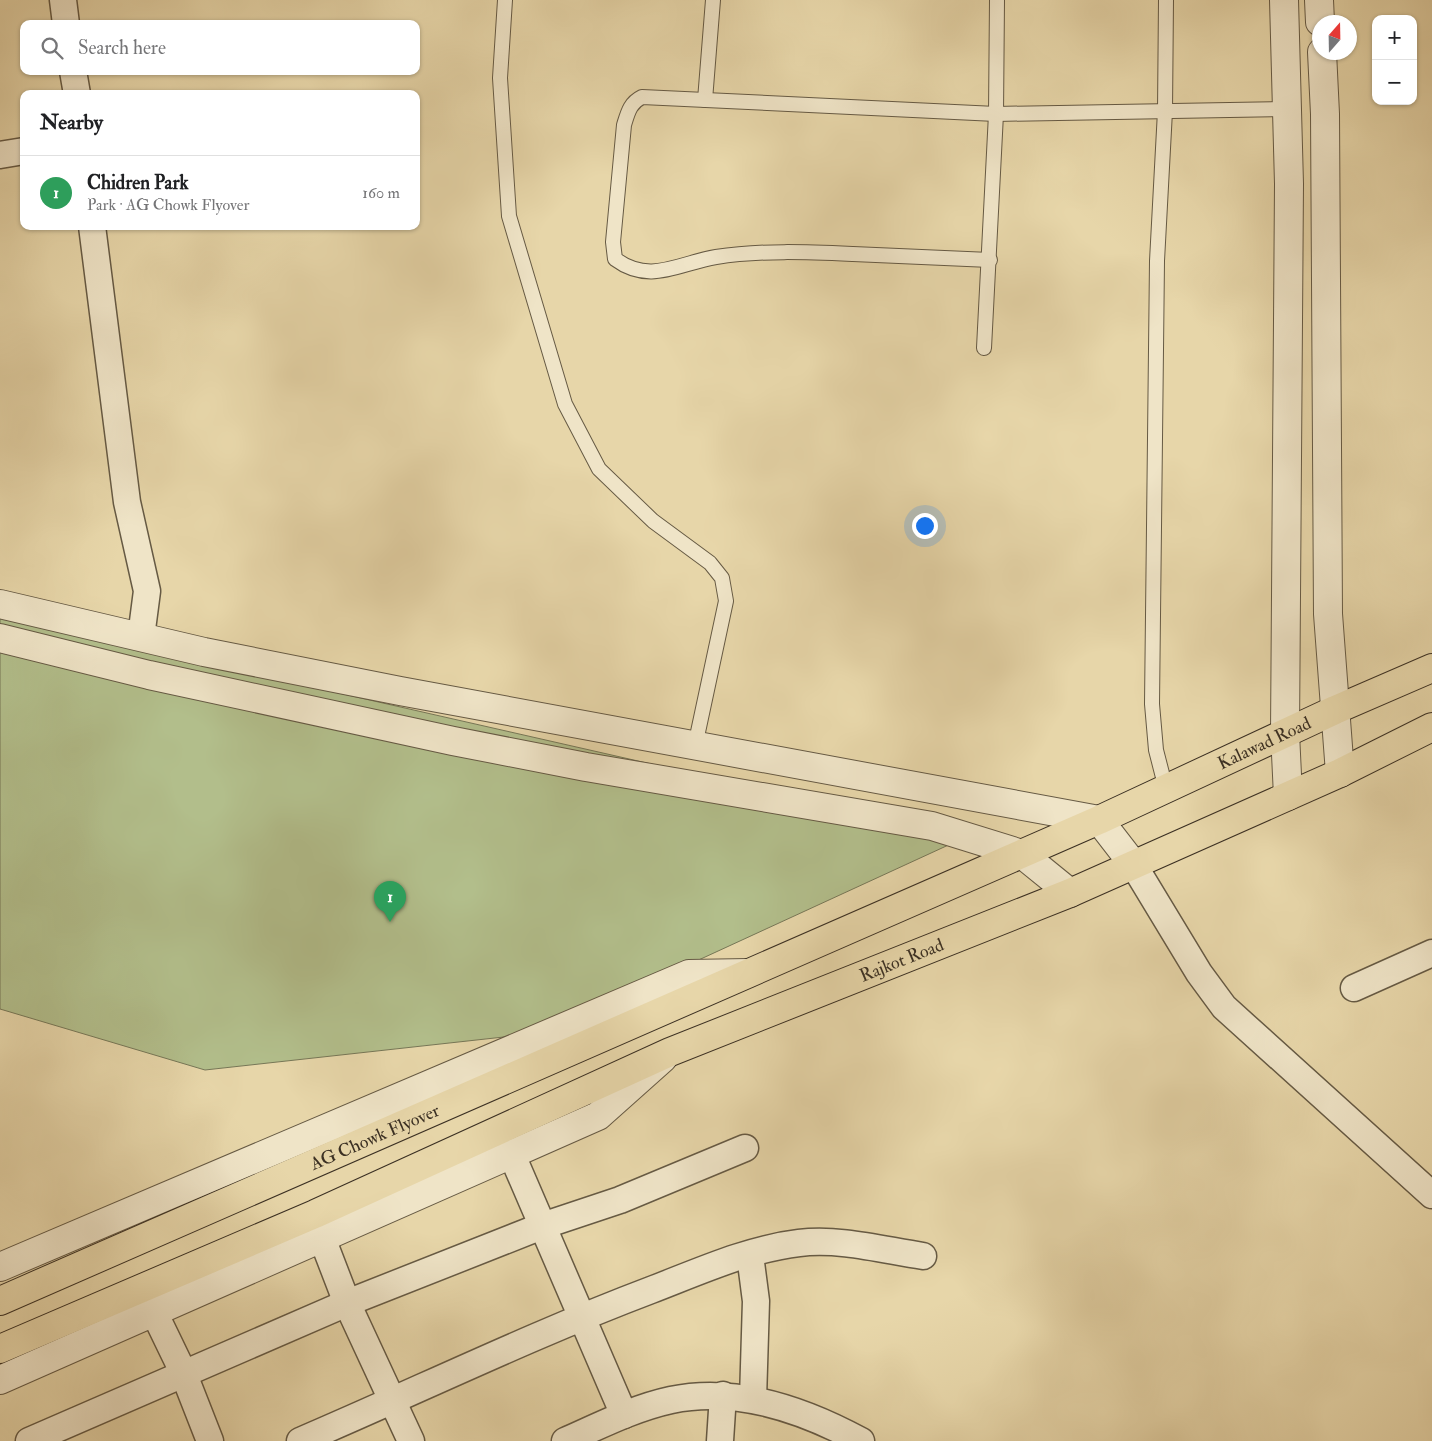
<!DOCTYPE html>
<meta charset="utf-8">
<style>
:root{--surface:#fff;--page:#f2f2f2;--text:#202124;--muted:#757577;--line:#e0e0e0;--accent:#8f2418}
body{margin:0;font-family:"IM FELL Double Pica",serif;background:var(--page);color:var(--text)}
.controls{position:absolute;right:15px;top:15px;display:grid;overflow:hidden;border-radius:10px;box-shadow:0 1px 4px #0004}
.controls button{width:45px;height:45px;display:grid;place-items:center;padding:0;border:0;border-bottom:1px solid var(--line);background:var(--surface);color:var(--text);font:25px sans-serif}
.compass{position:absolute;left:1312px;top:15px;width:45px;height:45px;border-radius:50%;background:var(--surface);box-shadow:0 1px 4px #0004;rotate:20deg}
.you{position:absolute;left:924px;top:525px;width:18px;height:18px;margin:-12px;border:4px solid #fff;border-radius:50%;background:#1a73e8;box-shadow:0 0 0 8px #1a73e833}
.badge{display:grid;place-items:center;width:32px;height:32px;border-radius:50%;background:var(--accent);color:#fff;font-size:16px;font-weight:700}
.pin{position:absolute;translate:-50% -41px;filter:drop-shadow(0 1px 2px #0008)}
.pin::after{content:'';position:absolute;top:26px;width:18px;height:15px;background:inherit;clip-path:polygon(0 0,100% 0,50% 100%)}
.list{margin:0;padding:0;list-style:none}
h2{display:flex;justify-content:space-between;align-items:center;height:65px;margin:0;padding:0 20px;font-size:21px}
h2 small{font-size:16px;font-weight:400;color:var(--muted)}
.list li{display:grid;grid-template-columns:32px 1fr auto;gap:15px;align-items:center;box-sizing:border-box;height:75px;padding:0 20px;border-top:1px solid var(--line)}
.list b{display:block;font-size:19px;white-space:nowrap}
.list p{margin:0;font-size:16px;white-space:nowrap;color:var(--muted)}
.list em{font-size:16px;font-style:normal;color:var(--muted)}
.icon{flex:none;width:28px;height:28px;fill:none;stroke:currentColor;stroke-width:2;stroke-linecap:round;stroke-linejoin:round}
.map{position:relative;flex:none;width:1432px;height:1441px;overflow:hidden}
.search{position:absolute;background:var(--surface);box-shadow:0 1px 4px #0004;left:20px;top:20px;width:400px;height:55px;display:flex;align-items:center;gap:12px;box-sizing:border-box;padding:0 18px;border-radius:10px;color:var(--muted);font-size:19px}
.panel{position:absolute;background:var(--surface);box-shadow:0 1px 4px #0004;left:20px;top:90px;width:400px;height:140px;border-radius:10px}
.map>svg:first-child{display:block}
.green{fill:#b2be8b;stroke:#767757}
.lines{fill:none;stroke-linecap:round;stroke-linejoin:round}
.service-casing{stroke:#665a44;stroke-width:16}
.minor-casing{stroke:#665a44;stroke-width:29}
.tertiary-casing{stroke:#665a44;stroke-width:30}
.primary-casing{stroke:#3b3023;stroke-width:30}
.service{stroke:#efe4c7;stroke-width:14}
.minor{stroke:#efe4c7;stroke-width:26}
.tertiary{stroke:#efe4c7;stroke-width:28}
.primary{stroke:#e7d6a9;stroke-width:28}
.labels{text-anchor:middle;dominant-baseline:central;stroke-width:4;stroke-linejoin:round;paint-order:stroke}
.street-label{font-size:18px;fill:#3b3023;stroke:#efe4c7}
</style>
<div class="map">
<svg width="1432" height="1441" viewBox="0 0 1432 1441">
<rect width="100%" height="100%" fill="#e7d6a9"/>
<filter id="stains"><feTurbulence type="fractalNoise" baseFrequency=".004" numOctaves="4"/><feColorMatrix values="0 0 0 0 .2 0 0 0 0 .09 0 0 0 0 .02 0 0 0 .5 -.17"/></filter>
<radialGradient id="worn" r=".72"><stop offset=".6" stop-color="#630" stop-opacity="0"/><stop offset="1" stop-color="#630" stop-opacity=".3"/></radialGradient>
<path class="green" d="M0,616L968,836L540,1033L205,1070L0,1009Z"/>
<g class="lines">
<defs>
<g id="service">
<path d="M505,0L500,78L509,216L565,404L599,469L653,521L710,563L722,578L726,601L695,746"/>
<path d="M1166,0L1165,111L1157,261L1152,704L1156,750L1166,789"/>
<path d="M705,100L713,0"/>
<path d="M990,260C944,258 899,256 853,254C807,252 762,250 716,257C679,263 650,285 615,259L613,242L624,125C628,112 630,103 642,97L996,114L1288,109"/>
<path d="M984,348L996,114L997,0"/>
</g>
<g id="minor">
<path d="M63,0L66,24"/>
<path d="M73,71L77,94"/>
<path d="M0,155L24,151"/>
<path d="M92,226L127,502L147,591L141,637"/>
<path d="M1133,864L1199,973L1224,1007L1432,1195"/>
<path d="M1354,988L1432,953"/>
<path d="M512,1155L624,1415"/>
<path d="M322,1238L347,1303L411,1441"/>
<path d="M750,1255L756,1301L753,1399"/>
<path d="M154,1312L183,1372L210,1441"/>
<path d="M29,1441L347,1303L542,1226L620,1200L745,1148"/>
<path d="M300,1441C417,1391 532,1335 651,1290C698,1272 748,1249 799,1243C840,1238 883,1250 923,1256"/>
<path d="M565,1441C599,1426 634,1408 671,1400C737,1386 804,1410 861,1441"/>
<path d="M720,1441L723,1395"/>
</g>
<g id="tertiary">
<path d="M1284,0L1289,184L1285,733L1288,796"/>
<path d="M1319,0L1320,22"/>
<path d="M1322,52L1325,114L1328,614L1340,773"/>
<path d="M0,604L204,652L400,691L1099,820L1133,864"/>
<path d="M0,638L149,675L453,741L586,767L932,826L1022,854L1070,893"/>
<path d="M0,1267L689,974L748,973"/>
<path d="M0,1380L598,1116L663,1058"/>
</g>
<g id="primary">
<path id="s1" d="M0,1301L1099,820L1335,710L1432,668"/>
<path id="s2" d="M0,1349L315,1214L670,1052L1070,893L1340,773L1432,727"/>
</g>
</defs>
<use href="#service" class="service-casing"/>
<use href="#minor" class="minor-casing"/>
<use href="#tertiary" class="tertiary-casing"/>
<use href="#primary" class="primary-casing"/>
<use href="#service" class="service"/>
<use href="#minor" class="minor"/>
<use href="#tertiary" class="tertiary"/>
<use href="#primary" class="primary"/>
</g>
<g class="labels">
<g class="street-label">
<text stroke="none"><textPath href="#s1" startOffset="1382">Kalawad Road</textPath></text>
<text stroke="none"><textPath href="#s2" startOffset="982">Rajkot Road</textPath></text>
<text stroke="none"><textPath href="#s1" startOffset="409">AG Chowk Flyover</textPath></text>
</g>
</g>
<rect width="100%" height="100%" filter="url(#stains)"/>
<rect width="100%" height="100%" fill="url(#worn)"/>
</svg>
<div class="controls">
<button>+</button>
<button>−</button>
</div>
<svg class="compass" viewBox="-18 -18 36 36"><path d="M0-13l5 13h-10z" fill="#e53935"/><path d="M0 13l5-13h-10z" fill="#757577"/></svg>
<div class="you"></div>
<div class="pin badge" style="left:390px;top:922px;background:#2e9e5b">1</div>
<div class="search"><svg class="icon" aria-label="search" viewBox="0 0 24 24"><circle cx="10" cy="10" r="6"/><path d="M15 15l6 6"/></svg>Search here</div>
<section class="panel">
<h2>Nearby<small></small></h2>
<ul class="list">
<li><span class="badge" style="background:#2e9e5b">1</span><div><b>Chidren Park</b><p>Park · AG Chowk Flyover</p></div><em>160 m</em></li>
</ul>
</section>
</div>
